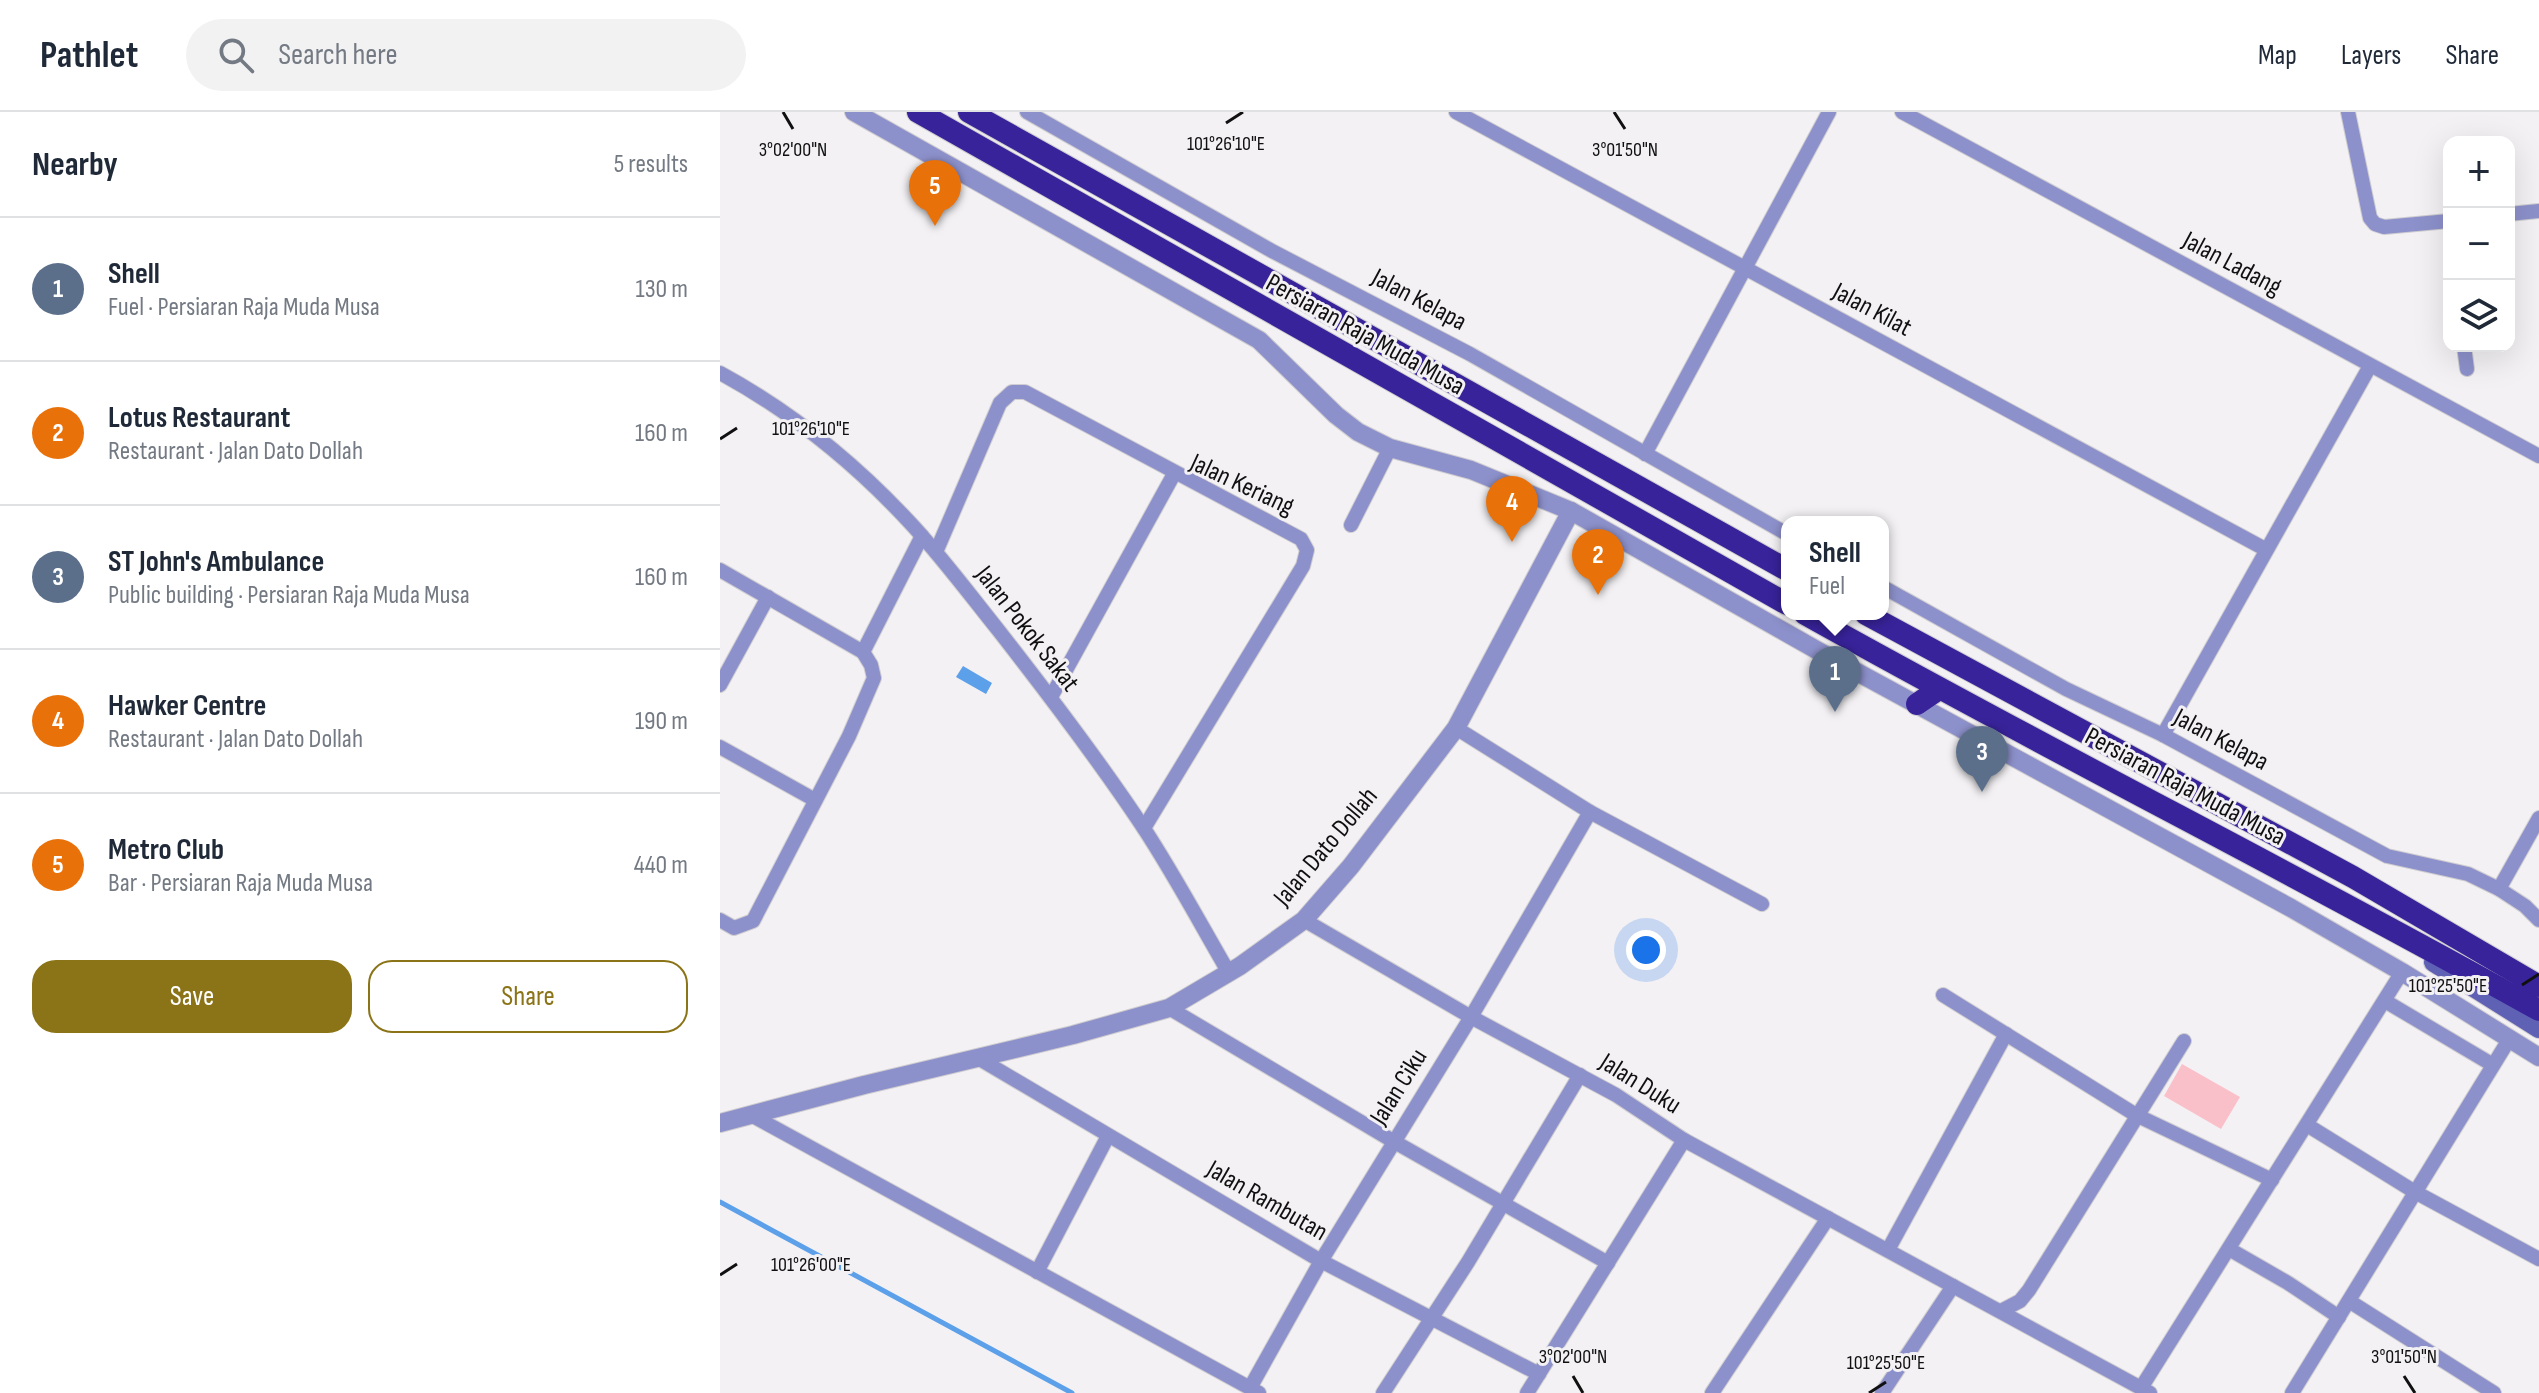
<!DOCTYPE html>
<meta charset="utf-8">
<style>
:root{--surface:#fff;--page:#f2f2f3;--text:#1f2937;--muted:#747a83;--line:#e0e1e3;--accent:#8b7417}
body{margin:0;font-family:"Sofia Sans Condensed",sans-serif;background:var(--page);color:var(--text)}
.controls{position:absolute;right:24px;top:24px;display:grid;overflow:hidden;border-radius:16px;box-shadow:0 8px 32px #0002}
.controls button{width:72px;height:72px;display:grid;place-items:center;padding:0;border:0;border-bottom:2px solid var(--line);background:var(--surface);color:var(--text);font:40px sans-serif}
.you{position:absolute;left:926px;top:838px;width:28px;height:28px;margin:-20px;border:6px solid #fff;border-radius:50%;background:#1a73e8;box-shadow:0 0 0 12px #1a73e833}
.badge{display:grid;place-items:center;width:52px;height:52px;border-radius:50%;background:var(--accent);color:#fff;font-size:26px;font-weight:700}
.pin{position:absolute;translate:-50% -66px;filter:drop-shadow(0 2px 4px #0008)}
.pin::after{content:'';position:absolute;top:42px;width:28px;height:24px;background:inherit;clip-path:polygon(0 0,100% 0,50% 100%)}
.popup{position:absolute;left:1061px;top:404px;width:108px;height:104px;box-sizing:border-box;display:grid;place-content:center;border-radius:16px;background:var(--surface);filter:drop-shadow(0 2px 6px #0005);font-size:26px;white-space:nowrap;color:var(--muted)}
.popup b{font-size:30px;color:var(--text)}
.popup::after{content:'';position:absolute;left:50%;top:100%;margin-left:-16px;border:16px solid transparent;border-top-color:var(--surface)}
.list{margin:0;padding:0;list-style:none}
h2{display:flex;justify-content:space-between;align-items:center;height:104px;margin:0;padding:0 32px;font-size:34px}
h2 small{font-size:26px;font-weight:400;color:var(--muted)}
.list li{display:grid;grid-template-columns:52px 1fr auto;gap:24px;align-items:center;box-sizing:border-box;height:144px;padding:0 32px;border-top:2px solid var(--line)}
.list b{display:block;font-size:30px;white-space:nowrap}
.list p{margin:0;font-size:26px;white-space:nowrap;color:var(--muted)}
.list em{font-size:26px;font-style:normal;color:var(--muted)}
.actions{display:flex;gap:16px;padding:24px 32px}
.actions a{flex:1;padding:18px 0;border:2px solid var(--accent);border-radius:24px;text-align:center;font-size:28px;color:var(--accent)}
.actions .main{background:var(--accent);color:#fff}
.icon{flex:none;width:44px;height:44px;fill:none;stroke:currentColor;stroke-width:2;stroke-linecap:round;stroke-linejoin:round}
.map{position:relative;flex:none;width:1819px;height:1281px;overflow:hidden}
header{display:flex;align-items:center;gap:48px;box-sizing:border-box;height:112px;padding:0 40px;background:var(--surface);border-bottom:2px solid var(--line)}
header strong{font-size:38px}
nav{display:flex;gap:44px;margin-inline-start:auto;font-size:28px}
.search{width:560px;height:72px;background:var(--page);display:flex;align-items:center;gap:20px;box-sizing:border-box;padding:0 28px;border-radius:44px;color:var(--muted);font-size:30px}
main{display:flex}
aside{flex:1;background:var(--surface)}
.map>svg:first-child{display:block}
.green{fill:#fac0ca}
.water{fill:#5ca0e9}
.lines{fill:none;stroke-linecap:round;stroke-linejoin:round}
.stream{stroke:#5ca0e9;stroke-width:5}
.minor-casing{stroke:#cfcdd0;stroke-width:16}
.tertiary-casing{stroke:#cfcdd0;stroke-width:20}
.secondary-casing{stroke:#cfcdd0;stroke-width:22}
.trunk-casing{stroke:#cfcdd0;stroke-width:24}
.minor{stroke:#8d91cb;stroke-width:14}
.tertiary{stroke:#8d91cb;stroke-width:18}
.secondary{stroke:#5f61b4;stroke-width:20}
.trunk{stroke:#38239a;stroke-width:22}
.ticks{fill:none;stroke:#111011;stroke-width:3}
.labels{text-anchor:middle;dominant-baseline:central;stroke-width:6;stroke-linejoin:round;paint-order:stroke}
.street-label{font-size:26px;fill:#111011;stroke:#f3f1f4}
.ticks-label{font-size:20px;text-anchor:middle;fill:#111011;stroke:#f3f1f4;stroke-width:6;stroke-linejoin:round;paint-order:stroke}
</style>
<header>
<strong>Pathlet</strong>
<div class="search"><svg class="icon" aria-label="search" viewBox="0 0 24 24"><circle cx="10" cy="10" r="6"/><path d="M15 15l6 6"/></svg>Search here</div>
<nav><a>Map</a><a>Layers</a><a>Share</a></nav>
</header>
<main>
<aside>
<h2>Nearby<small>5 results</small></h2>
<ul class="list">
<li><span class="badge" style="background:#5c6f8a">1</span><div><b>Shell</b><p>Fuel · Persiaran Raja Muda Musa</p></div><em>130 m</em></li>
<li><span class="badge" style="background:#e8710a">2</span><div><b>Lotus Restaurant</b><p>Restaurant · Jalan Dato Dollah</p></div><em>160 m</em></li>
<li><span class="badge" style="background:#5c6f8a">3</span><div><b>ST John's Ambulance</b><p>Public building · Persiaran Raja Muda Musa</p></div><em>160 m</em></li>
<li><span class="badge" style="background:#e8710a">4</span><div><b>Hawker Centre</b><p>Restaurant · Jalan Dato Dollah</p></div><em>190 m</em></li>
<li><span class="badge" style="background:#e8710a">5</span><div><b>Metro Club</b><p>Bar · Persiaran Raja Muda Musa</p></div><em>440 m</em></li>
</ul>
<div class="actions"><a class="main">Save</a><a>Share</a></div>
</aside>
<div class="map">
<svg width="1819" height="1281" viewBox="0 0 1819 1281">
<rect width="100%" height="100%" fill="#f3f1f4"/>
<path class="green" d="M1462,952L1520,985L1501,1017L1444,984Z"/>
<path class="water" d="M243,554L272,571L266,582L236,565Z"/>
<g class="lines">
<path class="stream" d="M0,1090L352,1281"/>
<defs>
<g id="minor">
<path d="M307,0L552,139L750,242L1067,422"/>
<path d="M736,0L1545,437"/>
<path d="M1182,0L1819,344"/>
<path d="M1628,0L1650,106L1655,112L1664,115L1729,109"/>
<path d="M1789,102L1819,99"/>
<path d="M1744,234L1747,257"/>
<path d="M0,261C72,300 139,355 194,415C224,448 251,484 279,519C329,583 378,647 423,715C454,762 481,813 509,861"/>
<path d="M925,342L1109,0"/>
<path d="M631,413L670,336"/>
<path d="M216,440L280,291L292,280H305L581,427L587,438L583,454L424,716"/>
<path d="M0,458L143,540L151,553L154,566L129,624L33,809L14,816L0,808"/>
<path d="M1163,475L1346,577L1443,623L1667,744L1748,762L1779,777L1805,794L1819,808"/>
<path d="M143,540L202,424"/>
<path d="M0,573L48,485"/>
<path d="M331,585L454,362"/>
<path d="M736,616L870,700L1042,792"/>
<path d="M1443,623L1650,254"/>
<path d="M0,635L95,688"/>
<path d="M1779,777L1819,706"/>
<path d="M584,808L751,905L896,983L964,1028L1430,1281"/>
<path d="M1223,883L1416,1003L1552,1068"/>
<path d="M1665,889L1773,953"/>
<path d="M449,896L673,1029L888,1151"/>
<path d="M258,946L601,1149L819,1262"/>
<path d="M33,1004L539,1281"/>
<path d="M1587,1013L1695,1080L1819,1147"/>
<path d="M1509,1137L1568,1171L1619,1205"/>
<path d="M1168,1138L1286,922"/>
<path d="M317,1160L388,1024"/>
<path d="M1629,1189L1774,1281"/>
<path d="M1281,1199L1300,1189L1309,1178L1464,929"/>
<path d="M530,1276L601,1149L751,905L870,700"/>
<path d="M1421,1276L1682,860"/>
<path d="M663,1281L748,1150L860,963"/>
<path d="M807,1281L964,1028"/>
<path d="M992,1281L1108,1106"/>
<path d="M1162,1281L1233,1174"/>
<path d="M1572,1281L1790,926"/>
</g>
<g id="tertiary">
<path d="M134,0L539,228L616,303L638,320L670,336L751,358L851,399L1102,541L1571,796L1682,860L1819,945"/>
<path d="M0,1011L144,973L353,923L449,896L520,854L584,808L631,754L736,616L851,399"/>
</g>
<path id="secondary" d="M1714,850L1819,916"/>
<g id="trunk">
<path d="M198,0L1067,492"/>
<path d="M249,0L1067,458"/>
<path d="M1085,502C1327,638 1576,762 1819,898"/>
<path d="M1146,502L1633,765L1819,874"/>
<path d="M1197,592L1219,577"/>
</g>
</defs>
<use href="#minor" class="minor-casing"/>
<use href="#tertiary" class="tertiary-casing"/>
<use href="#secondary" class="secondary-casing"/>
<use href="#trunk" class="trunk-casing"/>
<use href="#minor" class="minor"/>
<use href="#tertiary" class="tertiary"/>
<use href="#secondary" class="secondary"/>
<use href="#trunk" class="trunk"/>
</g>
<path class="ticks" d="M63,0L73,17M894,0L905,17M506,11L523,0M0,327L17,316M1802,873L1819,862M0,1163L17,1152M853,1264L863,1281M1684,1264L1695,1281M1149,1281L1166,1270"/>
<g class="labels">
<g class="street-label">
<text transform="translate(1512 152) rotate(28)">Jalan Ladang</text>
<text transform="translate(699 188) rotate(28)">Jalan Kelapa</text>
<text transform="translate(1152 198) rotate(28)">Jalan Kilat</text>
<text transform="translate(645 223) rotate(29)">Persiaran Raja Muda Musa</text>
<text transform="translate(522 373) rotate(25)">Jalan Keriang</text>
<text transform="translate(307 517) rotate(52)">Jalan Pokok Sakat</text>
<text transform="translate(1501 628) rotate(28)">Jalan Kelapa</text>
<text transform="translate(1465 675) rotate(28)">Persiaran Raja Muda Musa</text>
<text transform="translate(606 735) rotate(-50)">Jalan Dato Dollah</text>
<text transform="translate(920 972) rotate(32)">Jalan Duku</text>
<text transform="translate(679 975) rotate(-58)">Jalan Ciku</text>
<text transform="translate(547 1089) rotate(30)">Jalan Rambutan</text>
</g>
</g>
<g class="ticks-label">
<text x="506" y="38">101°26'10"E</text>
<text x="73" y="44">3°02'00"N</text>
<text x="905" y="44">3°01'50"N</text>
<text x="91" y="323">101°26'10"E</text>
<text x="1728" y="880">101°25'50"E</text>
<text x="91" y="1159">101°26'00"E</text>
<text x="853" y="1251">3°02'00"N</text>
<text x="1684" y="1251">3°01'50"N</text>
<text x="1166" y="1257">101°25'50"E</text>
</g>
</svg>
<div class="controls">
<button>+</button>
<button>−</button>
<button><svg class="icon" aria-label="layers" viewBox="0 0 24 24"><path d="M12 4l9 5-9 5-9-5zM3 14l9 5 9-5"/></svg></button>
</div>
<div class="you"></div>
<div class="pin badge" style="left:1115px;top:600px;background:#5c6f8a">1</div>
<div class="popup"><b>Shell</b>Fuel</div>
<div class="pin badge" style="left:878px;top:483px;background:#e8710a">2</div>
<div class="pin badge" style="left:1262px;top:680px;background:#5c6f8a">3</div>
<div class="pin badge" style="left:792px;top:430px;background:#e8710a">4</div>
<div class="pin badge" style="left:215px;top:114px;background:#e8710a">5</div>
</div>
</main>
